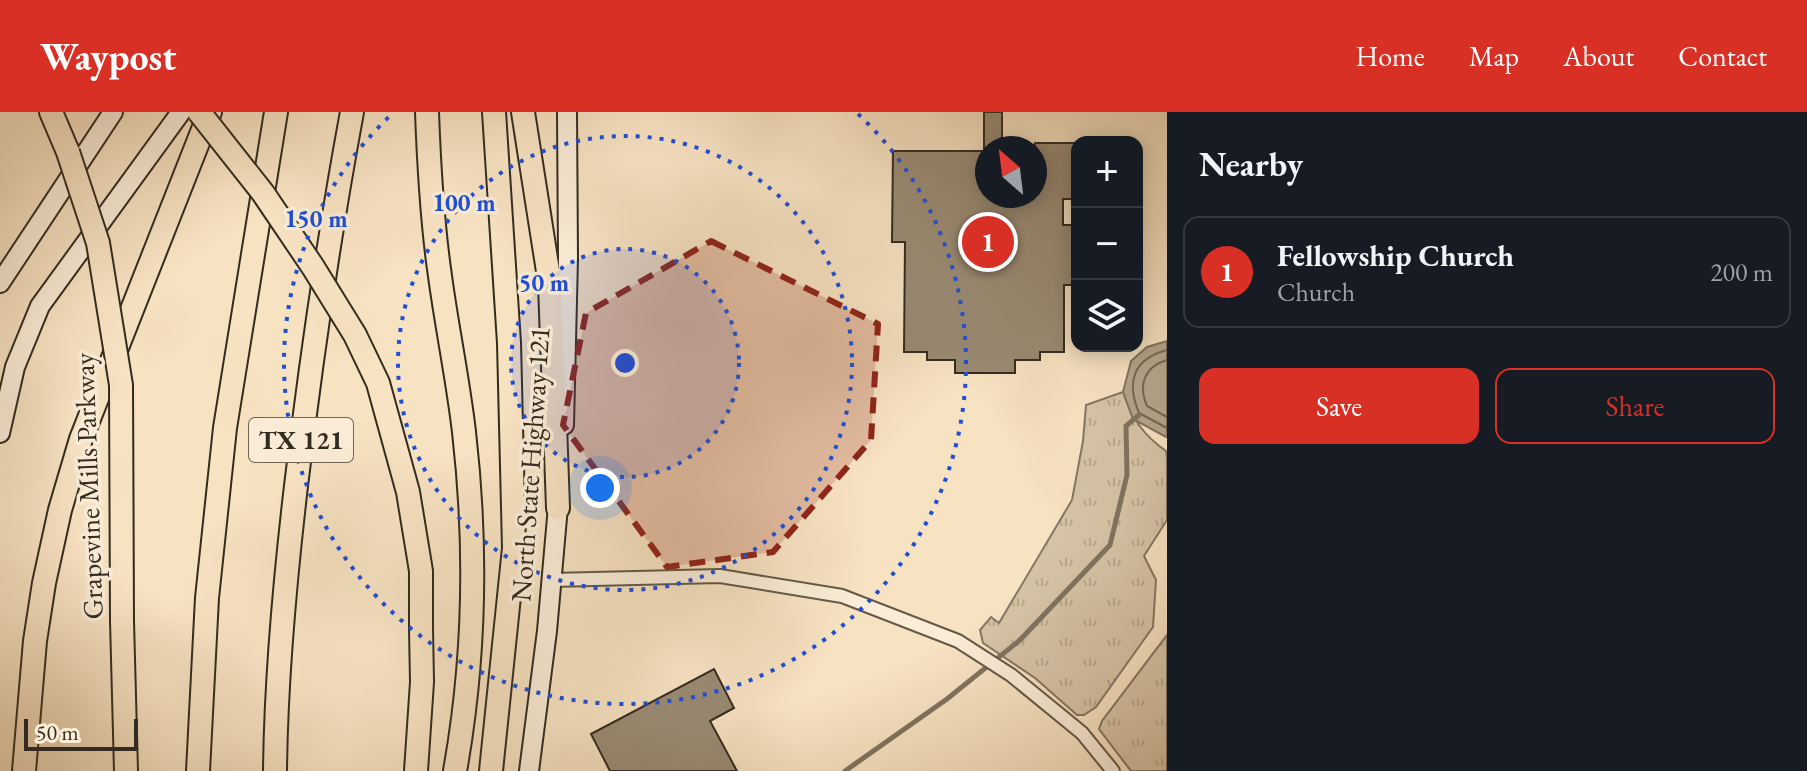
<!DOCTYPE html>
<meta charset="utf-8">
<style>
:root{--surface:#171b24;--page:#20242c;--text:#f1f3f6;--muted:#9ea1a6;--line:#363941;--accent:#d93025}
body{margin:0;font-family:"EB Garamond",serif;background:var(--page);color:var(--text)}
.controls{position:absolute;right:24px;top:24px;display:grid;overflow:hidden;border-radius:16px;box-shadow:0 4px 20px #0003}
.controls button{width:72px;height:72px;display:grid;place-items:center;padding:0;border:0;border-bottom:2px solid var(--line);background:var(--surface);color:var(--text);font:40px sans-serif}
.compass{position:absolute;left:975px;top:24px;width:72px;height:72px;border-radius:50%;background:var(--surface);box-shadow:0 4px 20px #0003;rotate:332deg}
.scale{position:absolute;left:24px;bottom:20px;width:114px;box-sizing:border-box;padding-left:8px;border:4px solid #332b20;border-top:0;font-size:22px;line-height:28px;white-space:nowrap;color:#332b20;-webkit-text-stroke:6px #faecd7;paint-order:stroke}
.you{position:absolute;left:600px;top:376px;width:28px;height:28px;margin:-20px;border:6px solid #fff;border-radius:50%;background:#1a73e8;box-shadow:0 0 0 12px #1a73e833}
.badge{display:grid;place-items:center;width:52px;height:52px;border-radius:50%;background:var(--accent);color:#fff;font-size:26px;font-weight:700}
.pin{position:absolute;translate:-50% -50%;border:4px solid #fff;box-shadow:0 2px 8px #0006}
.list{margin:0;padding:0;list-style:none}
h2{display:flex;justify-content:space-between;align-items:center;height:104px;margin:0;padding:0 32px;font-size:34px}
h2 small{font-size:26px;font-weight:400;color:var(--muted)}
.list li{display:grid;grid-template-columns:52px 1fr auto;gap:24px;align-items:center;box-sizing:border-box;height:112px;margin:0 16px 16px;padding:0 16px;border:2px solid var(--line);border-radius:16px}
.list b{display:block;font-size:30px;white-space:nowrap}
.list p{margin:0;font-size:26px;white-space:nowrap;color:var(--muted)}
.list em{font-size:26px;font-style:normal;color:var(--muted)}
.actions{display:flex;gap:16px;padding:24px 32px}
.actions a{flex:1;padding:18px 0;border:2px solid var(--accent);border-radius:16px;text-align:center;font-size:28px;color:var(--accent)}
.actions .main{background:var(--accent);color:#fff}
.icon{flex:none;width:44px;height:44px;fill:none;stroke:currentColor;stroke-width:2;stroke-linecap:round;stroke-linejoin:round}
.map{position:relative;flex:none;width:1167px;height:659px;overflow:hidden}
header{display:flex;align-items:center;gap:48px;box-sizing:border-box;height:112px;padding:0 40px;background:var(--accent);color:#fff}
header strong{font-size:38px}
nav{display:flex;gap:44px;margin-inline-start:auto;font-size:28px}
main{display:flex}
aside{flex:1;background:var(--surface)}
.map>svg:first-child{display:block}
.grass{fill:url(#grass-tufts);stroke:#847763;stroke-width:2}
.water{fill:#b4a48b;stroke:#807460;stroke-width:2}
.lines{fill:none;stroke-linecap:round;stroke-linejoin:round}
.shore{stroke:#746856;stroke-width:2}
.stream{stroke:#807460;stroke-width:5}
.building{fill:#998a74;stroke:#332b20;stroke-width:2}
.minor-casing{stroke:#645948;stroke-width:16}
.secondary-casing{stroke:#332b20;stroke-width:22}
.motorway-casing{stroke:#332b20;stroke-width:26}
.minor{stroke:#faecd7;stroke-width:12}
.secondary{stroke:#faecd7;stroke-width:18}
.motorway{stroke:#f7e2c2;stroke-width:22}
.motorway-bridge-casing{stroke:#332b20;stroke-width:26;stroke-linecap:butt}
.motorway-bridge{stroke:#f7e2c2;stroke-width:22}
.marked{fill:#8f2418;fill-opacity:0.2;stroke:#8f2418;stroke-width:6;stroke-dasharray:16 10;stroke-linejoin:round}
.ring{fill:none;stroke:#1d4ed8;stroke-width:4;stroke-dasharray:4 8}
.labels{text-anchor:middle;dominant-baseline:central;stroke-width:7;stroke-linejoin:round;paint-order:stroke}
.shield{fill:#faecd7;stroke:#6f6557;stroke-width:2}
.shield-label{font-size:26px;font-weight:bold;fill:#332b20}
.street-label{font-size:28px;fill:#332b20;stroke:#faecd7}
.centre{fill:#1d4ed8;stroke:#faecd7;stroke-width:4}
.ring-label{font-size:24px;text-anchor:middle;font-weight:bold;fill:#1d4ed8;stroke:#faecd7;stroke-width:7;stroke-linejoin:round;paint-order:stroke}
</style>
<header>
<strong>Waypost</strong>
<nav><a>Home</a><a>Map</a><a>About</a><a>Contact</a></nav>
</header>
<main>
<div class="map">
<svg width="1167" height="659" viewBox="0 0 1167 659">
<defs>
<pattern id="grass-tufts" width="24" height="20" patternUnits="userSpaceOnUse" patternTransform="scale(2)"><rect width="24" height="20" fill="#d6c3a6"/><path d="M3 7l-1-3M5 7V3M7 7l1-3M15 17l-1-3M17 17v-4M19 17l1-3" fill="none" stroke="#b8a88f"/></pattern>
</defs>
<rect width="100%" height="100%" fill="#f7e2c2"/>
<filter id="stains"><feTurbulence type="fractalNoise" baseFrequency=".0025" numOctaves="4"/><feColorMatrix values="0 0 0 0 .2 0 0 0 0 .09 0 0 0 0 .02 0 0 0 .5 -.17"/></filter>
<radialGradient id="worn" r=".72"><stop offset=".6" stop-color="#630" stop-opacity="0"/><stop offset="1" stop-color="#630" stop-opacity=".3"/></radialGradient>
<g class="grass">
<path d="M1123,280C1132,306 1143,323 1166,339L1167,345V408L1144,444L1156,468L1153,515L1096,595L1084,603H1077L1035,566L983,531L980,518L991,505L999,511L1072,388L1083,329L1086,293Z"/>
<path d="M1167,523V659H1131L1099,617L1102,609Z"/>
</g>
<path class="water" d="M1167,229V324L1166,325L1133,307L1123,280L1131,249L1147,235Z"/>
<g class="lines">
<g class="shore">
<path d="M1167,238C1133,247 1126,270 1139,301L1167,316"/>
<path d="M1167,248C1144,255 1138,273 1147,294L1167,305"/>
</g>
<path class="stream" d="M845,659L947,587L1020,528L1110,433L1127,363L1126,314L1139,303"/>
</g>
<g class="building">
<rect x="984" y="0" width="18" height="36"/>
<path d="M1035,31H1077V87H1063V113H1077V173H1064V240H1040V248H1015V261H955V248H927V240H904L905,130H892L893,39H987V84H1035Z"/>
<path d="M714,557L734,596L710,609L737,659H610L591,622Z"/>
</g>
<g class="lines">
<defs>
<path id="minor" d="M551,468L720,464L842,484L958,529L1011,563L1082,621L1113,659"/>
<g id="secondary">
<path d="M0,171L113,0"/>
<path d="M564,313L568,146L567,0"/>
<path d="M0,321L15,255L40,194L181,0"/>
<path d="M529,659L547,519L559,383"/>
</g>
<g id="motorway">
<path d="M51,0L68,40"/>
<path d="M427,0C429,55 432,109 440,164C447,216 458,268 464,320C477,433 475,547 455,659"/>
<path d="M523,0L550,172L558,396"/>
<path d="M122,509L126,659"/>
<path d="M24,659L35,529L44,471L60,398L81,327L210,0"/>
<path d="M198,659L207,486L225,316L276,0"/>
<path d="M275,659C276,563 285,468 296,374C311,248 329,124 352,0"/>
<path d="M416,659L422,570L421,517"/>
<path d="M491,659L514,436L509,231L494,0"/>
</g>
</defs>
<use href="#minor" class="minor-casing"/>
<use href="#secondary" class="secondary-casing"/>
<use href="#motorway" class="motorway-casing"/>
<use href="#minor" class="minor"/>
<use href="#secondary" class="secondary"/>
<use href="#motorway" class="motorway"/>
<defs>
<g id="motorway-bridge">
<path d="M199,0L263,81L313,155L355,223L378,271L408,380L421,459V517"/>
<path d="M68,40L98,131L121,273L122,509"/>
</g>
</defs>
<use href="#motorway-bridge" class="motorway-bridge-casing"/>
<use href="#motorway-bridge" class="motorway-bridge"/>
</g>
<path class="marked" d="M711,129L878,212L871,328L773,440L667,455L563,313L586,201Z"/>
<circle cx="625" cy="251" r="114" fill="#1d4ed8" fill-opacity=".12"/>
<g class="ring">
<circle cx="625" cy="251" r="114"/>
<circle cx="625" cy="251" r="227"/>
<path d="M858 2A341 341 0 1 1 392 2"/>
</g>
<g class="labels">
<rect class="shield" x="249" y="306" width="104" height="44" rx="6"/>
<g class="shield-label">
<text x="301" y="328">TX 121</text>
</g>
<g class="street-label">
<text transform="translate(530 352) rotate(-86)">North State Highway 121</text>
<text transform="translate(88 374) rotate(-92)">Grapevine Mills Parkway</text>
</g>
</g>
<circle cx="625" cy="251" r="12" class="centre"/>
<g class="ring-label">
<text x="464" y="99">100 m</text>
<text x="316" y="115">150 m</text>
<text x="544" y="179">50 m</text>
</g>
<rect width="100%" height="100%" filter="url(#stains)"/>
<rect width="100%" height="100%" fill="url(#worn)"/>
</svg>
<div class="controls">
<button>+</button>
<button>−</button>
<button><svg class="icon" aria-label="layers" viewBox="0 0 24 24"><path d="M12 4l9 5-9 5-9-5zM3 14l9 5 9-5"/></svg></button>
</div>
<svg class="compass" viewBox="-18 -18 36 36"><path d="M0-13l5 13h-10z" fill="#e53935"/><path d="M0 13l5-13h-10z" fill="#9ea1a6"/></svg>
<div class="scale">50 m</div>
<div class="you"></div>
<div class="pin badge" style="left:988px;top:130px">1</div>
</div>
<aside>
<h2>Nearby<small></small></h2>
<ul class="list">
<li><span class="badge">1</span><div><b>Fellowship Church</b><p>Church</p></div><em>200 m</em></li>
</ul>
<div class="actions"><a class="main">Save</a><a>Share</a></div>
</aside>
</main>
